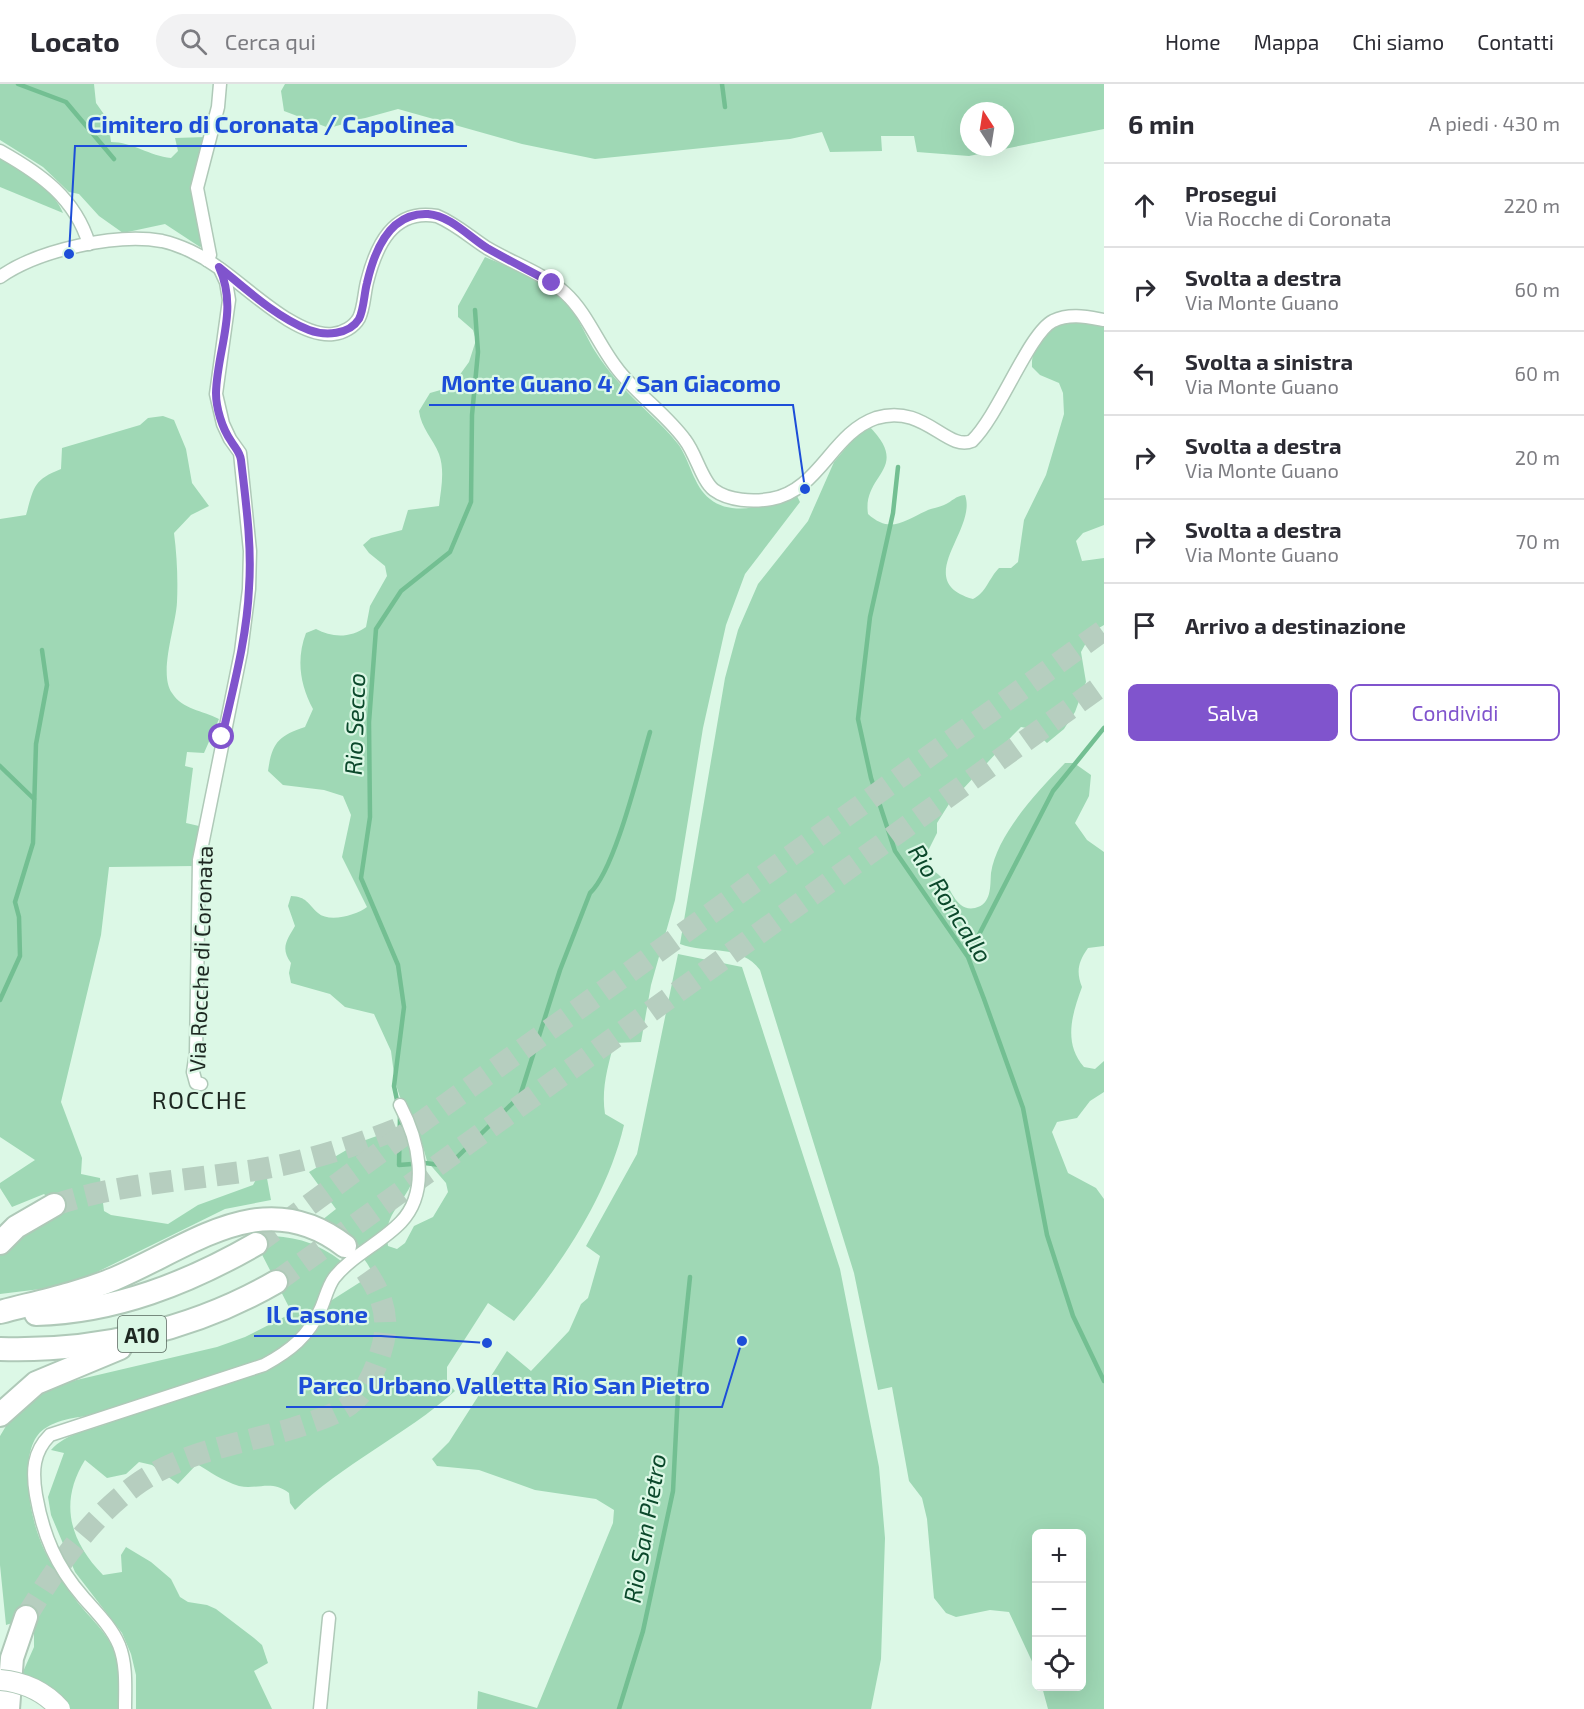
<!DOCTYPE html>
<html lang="it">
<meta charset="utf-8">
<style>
:root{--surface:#fff;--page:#f2f2f3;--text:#2b2b33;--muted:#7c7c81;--line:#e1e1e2;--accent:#8054cd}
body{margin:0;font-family:"Exo 2",sans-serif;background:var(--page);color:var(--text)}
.controls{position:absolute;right:18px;bottom:18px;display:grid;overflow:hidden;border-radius:9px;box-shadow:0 6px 24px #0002}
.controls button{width:54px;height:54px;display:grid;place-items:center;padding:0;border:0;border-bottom:2px solid var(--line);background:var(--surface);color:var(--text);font:30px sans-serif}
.compass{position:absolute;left:960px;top:18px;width:54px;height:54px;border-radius:50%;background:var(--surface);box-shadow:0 6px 24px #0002;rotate:348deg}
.stop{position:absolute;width:18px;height:18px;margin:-14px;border:4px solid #8054cd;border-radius:50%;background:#fff}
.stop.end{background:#8054cd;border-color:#fff;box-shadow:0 2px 6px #0008}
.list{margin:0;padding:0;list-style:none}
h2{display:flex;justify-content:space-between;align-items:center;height:78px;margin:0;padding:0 24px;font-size:26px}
h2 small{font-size:20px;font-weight:400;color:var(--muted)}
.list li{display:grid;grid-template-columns:39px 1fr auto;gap:18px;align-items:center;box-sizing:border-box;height:84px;padding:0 24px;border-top:2px solid var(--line)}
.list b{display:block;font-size:22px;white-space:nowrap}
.list p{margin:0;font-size:20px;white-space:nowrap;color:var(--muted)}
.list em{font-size:20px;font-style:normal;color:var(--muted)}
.actions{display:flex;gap:12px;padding:18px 24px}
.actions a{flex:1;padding:14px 0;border:2px solid var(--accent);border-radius:9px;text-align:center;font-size:21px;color:var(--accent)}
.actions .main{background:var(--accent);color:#fff}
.icon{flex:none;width:33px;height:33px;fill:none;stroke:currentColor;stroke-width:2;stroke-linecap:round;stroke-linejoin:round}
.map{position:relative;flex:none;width:1104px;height:1625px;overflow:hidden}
header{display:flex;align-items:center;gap:36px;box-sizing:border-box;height:84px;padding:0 30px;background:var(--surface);border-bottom:2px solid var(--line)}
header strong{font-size:28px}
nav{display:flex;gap:33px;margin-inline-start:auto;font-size:21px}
.search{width:420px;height:54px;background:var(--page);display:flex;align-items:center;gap:15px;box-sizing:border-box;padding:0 21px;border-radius:33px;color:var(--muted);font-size:22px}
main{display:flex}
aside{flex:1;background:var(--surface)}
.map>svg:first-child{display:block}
.green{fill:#9fd8b5;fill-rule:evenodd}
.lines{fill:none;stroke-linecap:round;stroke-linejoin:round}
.stream{stroke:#73bf92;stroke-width:4.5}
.highway-tunnel{stroke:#b6cebf;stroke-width:22;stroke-dasharray:22 11;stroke-linecap:butt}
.street-casing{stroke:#afc9b8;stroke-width:15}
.highway-casing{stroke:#afc9b8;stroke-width:26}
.street{stroke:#fff;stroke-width:12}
.highway{stroke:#fff;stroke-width:22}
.primary-bridge-casing{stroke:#afc9b8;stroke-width:22;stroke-linecap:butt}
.primary-bridge{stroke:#fff;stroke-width:20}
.route{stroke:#8054cd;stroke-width:8}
.labels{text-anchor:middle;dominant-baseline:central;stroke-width:4.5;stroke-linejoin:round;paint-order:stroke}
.shield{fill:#dcf8e6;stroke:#56665c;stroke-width:1.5}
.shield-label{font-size:21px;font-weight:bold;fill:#1d2721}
.street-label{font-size:22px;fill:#1d2721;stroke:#dcf8e6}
.water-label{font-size:24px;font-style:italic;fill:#0b482b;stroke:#dcf8e6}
.neighbourhood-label{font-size:24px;letter-spacing:1.5px;fill:#1d2721;stroke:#dcf8e6}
.leader{fill:none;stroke:#1d4ed8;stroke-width:2}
.callout-dot{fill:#1d4ed8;stroke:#dcf8e6;stroke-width:2}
.callout-label{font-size:24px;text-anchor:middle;font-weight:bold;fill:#1d4ed8;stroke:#dcf8e6;stroke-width:4.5;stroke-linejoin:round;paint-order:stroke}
</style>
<header>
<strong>Locato</strong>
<div class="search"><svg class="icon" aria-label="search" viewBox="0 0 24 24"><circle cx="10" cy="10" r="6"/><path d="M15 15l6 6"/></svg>Cerca qui</div>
<nav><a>Home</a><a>Mappa</a><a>Chi siamo</a><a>Contatti</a></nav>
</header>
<main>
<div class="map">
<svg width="1104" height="1625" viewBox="0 0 1104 1625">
<rect width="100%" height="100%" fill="#dcf8e6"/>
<g class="green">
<path d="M0,0H94L96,19L108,36L111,58C132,58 150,72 171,74L178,67L175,54L206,53L197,80L204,161L200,163L165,140L123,149L99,132L79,110L69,108L43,83L0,56Z"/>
<path d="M285,0H1104V45L969,72L917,68L914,52H881L882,67L830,68L822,48L790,55L595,75L522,60L398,25L329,44L284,27L281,7ZM969,27H1005V63H969Z"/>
<path d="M0,73C22,83 54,106 63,129L0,103Z"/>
<path d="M485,173C513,185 548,196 568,220C578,233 585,250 593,264C601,277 611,290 621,301C639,322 661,338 678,360C690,376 693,402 710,415C733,434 772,420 797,412L800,418L745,490L726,541L703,644L675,816L651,901L641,958L614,959C608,982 601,1005 605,1030L624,1041C607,1113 561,1181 514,1237L488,1219L447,1283V1298L455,1307C406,1351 342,1380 295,1426L290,1419L289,1409C272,1395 257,1406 239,1402C223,1397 210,1388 197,1380L178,1400L152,1381L139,1378L126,1390L107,1394L85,1376C59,1418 69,1456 103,1491L122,1488L121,1471L126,1463L151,1478L171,1495L180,1513L188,1518L207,1521L216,1525L254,1554L262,1561L268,1579L254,1587L272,1625H136V1591L131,1570L122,1549L75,1488L51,1431L48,1413L64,1369L51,1366C66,1349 89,1347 109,1339L105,1329C85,1333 61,1333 44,1345C18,1363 29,1427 39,1453C46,1474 60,1494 73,1512C85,1530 102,1542 112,1562C121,1580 119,1605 119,1625H68L41,1600L22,1590L34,1563V1532L6,1541L0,1481V1352L12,1332L41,1307L68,1298L217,1263L245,1253L292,1229L253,1153C287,1150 314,1156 341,1177V1182L326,1201L332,1216L373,1190C362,1165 339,1152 317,1140L336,1125L309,1088L360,1058L402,1043C407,1057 419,1078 414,1093C405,1121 382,1128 388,1162L397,1165L405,1159L414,1142L433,1133L448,1108L446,1099L427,1077L416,1039L400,1013L395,998L391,967L374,930L345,923L330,910L291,899L289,889L291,879C280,864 287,856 295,842L288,822L291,812C307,813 307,819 318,829C329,839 357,831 367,823L342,773L351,731L343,712L324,706L283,701L268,687C272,659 278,652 305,643L313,625C300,601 296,575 306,549L316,545C332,554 351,554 366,543L370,522L387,492L385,482L369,469L363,461L371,454L402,446L408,426L439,422C441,405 445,387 439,370C433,355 421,344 419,327L430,309L451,303L469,278L476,256L473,246L458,233V222Z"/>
<path d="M1068,236L1096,239L1104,243V441L1083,449L1076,457L1082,477L1104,474V541L1092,548L1081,568L1086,598L1075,628L1064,645L1047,659L1032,645L1021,643L1013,651L949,720L937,739V749L923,777C929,785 937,788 943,795C951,804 956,828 975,824C992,820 990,802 991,789C997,750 1038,707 1065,679H1074L1091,691L1089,712L1075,739L1087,756L1104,768V862L1088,864C1078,878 1076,888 1082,903C1072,930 1063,959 1084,983L1095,985L1104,977V1008L1090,1017L1077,1034L1057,1038L1052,1048L1068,1089L1096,1104L1104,1115V1625H1048L1042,1603L1082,1602V1450H1036V1586L1009,1528L990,1526L956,1533L946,1529L934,1514L927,1435L922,1414L909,1397L892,1303L878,1306L854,1189L760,886C741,860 707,870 680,860L725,594L738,546L758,500L808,437L834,378L861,346L869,342C912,386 862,389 868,430C890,450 904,437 926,427C931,424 938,424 944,421C953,417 955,412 965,411C978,446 910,497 973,515C986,509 989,494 999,484H1011L1018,478L1024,436L1046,391L1064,330L1063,309L1059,299L1040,291L1032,283C1031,258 1048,247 1068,236Z"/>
<path d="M163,332L174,336L186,365L192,399L209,422L191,431L174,449C177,472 178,495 177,518C176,542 158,589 172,609C183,626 202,626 219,635L204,669L187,668L185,682L193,684L186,739L199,742L195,782L109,783L101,851L61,1018L82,1074L81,1090L100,1094L104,1127L111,1131L168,1140L198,1121L253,1101L259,1090L266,1089L271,1116L225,1125L85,1194L49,1204L0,1210V1169L25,1147L61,1126L44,1110L12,1123L0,1104V1099L35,1076L0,1053V435L26,431C34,403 33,396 61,385L62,364L140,341L148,334Z"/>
<path d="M678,870L742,883L840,1185L879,1383L885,1454L881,1575L871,1625H477L478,1607L537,1624L613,1439L614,1426L596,1415L535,1406L479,1386L437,1382L432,1375L449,1358L507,1267L531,1287L569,1247L581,1220L588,1214L600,1172L586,1162L637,1070Z"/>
</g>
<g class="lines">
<g class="stream">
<path d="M18,0L66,18L114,75"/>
<path d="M722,0L725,23"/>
<path d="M898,383L893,429L870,533L858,635L871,694L895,767L968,873L984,915L1023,1024L1047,1151L1073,1232L1104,1297"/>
<path d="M0,682L34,715"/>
<path d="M968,872L1053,707L1104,644"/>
<path d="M0,916L20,872L19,833L15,818L33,759L36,660L47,601L42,566"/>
<path d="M398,1021L394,1002L404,923L398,881L361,794L370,733L369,638L376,545L401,507L450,468L471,418L472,331L478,268L475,226"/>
<path d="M400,1032L399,1081L425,1079L448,1082L520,1012L560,886L590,809C615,786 639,685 650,648"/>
<path d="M619,1625L643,1547L673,1407L678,1308L690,1193"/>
</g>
<g class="highway-tunnel">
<path d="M54,1121C117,1100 182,1097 248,1087C298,1080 350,1064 397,1045"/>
<path d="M256,1160L427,1034L1104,546"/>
<path d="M276,1198L1104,600"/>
<path d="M26,1533C57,1482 91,1432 140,1398C187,1366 241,1360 294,1344C312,1338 333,1332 349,1321C366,1309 375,1287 381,1267C395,1225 373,1192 345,1162"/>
</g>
<defs>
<g id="street">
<path d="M0,67C41,90 75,114 89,160"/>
<path d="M207,176L210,171L197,104L218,23L220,0"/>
<path d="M0,193C38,166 116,149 162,157C180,161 201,171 216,182C245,201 296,254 333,250C343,249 354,243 359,234C364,224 364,210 367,198C376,162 393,124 437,132C456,140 470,153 487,164C512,179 543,189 565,209C588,230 599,263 619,287C639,312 666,330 685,356C696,370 702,397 714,406C729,417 753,418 771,415C819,407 832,349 876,334C924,319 947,368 972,357C999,331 1029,249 1053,237C1070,229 1087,233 1104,236"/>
<path d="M201,1000L196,999L193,988L196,969L199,776L241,568L249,505L250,467L240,369L230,355L223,340L216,310L229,216L226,198L220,185"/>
<path d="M125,1625C125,1604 127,1581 119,1561C111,1542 96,1528 83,1513C56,1482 43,1451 36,1411C32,1387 33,1368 50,1351L264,1281C290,1267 309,1252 321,1224C325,1215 328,1202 334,1194C351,1172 381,1159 401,1138C431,1106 418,1055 400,1021"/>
<path d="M320,1625L329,1534"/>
</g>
<g id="highway">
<path d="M0,1159L16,1143L54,1121"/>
<path d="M0,1228C38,1218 77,1210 114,1195C192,1162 264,1099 345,1162"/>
<path d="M36,1230C115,1228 188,1199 256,1160"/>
<path d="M0,1265C96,1268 193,1246 276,1198"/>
<path d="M0,1331L36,1299L120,1264"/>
<path d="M8,1625L12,1574L26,1533"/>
</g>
</defs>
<use href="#street" class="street-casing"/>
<use href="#highway" class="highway-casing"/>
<use href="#street" class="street"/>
<use href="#highway" class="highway"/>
<defs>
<path id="primary-bridge" d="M0,1596C23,1598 44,1607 60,1625"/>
</defs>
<use href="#primary-bridge" class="primary-bridge-casing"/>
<use href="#primary-bridge" class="primary-bridge"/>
</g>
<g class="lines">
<path class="route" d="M222,653C233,604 247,554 249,504C252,462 246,419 241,376C240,368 235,364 231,357C222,344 216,324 216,309C217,265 239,226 219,183C246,205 276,233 309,246C325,252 349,251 359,235C364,225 364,210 367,199C374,168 389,128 428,130C451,132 469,153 487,164C508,176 530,187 552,199"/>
</g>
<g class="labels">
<rect class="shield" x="118" y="1232" width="48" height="36" rx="4.5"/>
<g class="shield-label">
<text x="142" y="1250">A10</text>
</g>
<g class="street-label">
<text transform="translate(200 875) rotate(-88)">Via Rocche di Coronata</text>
</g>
<g class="water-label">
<text transform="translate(354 640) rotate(-88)">Rio Secco</text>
<text transform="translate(951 819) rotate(58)">Rio Roncallo</text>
<text transform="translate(644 1444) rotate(-80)">Rio San Pietro</text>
</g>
<g class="neighbourhood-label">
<text x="200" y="1015">ROCCHE</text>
</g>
</g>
<path class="leader" d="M69 170L75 62H467M805 405L793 321H429M487 1259L381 1252H254M742 1257L722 1323H286"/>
<g class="callout-dot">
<circle cx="69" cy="170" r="6"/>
<circle cx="805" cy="405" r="6"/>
<circle cx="487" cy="1259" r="6"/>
<circle cx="742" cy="1257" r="6"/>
</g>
<g class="callout-label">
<text x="271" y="49">Cimitero di Coronata / Capolinea</text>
<text x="611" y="308">Monte Guano 4 / San Giacomo</text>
<text x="317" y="1239">Il Casone</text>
<text x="504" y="1310">Parco Urbano Valletta Rio San Pietro</text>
</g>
</svg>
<div class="controls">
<button>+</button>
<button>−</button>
<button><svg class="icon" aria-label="locate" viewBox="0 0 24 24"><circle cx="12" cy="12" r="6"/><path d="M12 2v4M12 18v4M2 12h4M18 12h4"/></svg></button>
</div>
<svg class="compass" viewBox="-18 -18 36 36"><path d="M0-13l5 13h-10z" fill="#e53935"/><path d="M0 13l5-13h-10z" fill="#7c7c81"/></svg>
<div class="stop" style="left:222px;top:653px"></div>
<div class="stop end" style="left:552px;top:199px"></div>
</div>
<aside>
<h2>6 min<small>A piedi · 430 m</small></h2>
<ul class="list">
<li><svg class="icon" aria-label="ahead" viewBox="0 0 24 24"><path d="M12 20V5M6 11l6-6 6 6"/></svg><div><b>Prosegui</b><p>Via Rocche di Coronata</p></div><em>220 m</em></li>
<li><svg class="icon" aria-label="right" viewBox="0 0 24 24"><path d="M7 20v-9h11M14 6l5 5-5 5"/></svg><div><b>Svolta a destra</b><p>Via Monte Guano</p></div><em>60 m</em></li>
<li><svg class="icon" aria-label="left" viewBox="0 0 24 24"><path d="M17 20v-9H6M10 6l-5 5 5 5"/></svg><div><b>Svolta a sinistra</b><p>Via Monte Guano</p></div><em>60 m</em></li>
<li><svg class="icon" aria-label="right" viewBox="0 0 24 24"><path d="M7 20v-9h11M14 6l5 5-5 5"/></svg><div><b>Svolta a destra</b><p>Via Monte Guano</p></div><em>20 m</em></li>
<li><svg class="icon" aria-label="right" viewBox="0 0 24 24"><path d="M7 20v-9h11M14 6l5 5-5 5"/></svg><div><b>Svolta a destra</b><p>Via Monte Guano</p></div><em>70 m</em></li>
<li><svg class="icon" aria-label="arrive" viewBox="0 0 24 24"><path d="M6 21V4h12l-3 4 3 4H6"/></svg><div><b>Arrivo a destinazione</b></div></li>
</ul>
<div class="actions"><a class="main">Salva</a><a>Condividi</a></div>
</aside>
</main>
